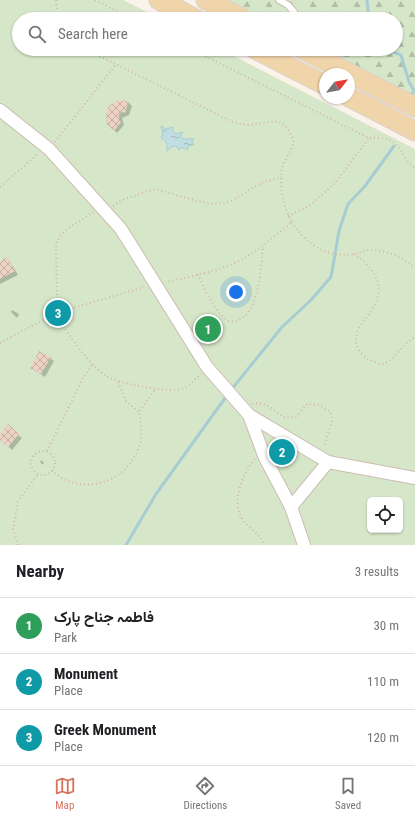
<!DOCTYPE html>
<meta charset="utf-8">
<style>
:root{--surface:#fff;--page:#f6f6f6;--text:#202124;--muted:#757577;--line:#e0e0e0;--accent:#d6745d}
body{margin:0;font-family:"Roboto Condensed",Vazirmatn,sans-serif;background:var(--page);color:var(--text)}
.controls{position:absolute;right:12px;bottom:12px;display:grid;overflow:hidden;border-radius:6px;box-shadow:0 1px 3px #0004}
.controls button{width:36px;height:36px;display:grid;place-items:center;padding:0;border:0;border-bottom:1px solid var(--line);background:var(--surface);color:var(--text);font:20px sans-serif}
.compass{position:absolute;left:319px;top:68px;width:36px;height:36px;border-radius:50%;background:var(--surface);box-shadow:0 1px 3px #0004;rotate:59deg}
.you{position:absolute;left:236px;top:292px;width:14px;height:14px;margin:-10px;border:3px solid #fff;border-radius:50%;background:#1a73e8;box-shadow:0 0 0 6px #1a73e833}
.badge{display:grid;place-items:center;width:26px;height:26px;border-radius:50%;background:var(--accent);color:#fff;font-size:13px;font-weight:700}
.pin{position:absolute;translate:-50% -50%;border:2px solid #fff;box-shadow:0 1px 4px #0006}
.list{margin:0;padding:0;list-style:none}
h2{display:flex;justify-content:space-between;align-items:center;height:52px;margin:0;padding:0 16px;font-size:17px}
h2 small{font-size:13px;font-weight:400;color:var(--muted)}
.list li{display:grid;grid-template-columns:26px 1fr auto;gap:12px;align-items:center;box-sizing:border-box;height:56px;padding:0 16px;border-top:1px solid var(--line)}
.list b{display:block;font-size:15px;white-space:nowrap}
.list p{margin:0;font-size:13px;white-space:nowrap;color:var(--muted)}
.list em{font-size:13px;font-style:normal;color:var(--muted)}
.icon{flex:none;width:22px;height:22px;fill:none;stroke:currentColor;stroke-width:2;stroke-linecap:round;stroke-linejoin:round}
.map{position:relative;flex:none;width:415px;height:545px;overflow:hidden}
.search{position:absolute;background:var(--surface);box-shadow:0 1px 3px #0004;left:12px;right:12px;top:12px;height:44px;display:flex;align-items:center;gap:10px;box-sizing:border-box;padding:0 14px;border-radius:22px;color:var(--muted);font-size:15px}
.sheet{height:220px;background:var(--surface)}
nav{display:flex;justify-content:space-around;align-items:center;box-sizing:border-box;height:56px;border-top:1px solid var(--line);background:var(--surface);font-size:11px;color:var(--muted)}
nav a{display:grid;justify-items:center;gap:2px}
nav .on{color:var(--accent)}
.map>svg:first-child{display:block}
.forest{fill:url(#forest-firs)}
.park{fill:#d6e7c9;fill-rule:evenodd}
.water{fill:url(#water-ripples);stroke:#a7cdd3}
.shadow{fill:#0003}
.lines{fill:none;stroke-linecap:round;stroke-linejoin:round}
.stream{stroke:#a7cdd3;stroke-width:3}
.building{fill:url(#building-cross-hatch)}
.lane-casing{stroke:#ccbcb1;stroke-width:8}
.street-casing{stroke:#ccbcb1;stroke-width:14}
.primary-casing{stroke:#d8d1ce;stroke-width:21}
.path{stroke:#d2b7a7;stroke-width:2;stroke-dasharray:1 3;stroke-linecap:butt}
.lane{stroke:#fff;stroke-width:6}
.street{stroke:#fff;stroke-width:12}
.primary{stroke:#f1d5aa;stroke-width:19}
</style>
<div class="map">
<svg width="415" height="545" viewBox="0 0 415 545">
<defs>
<pattern id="forest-firs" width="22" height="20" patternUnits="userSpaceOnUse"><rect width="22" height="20" fill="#d6e7c9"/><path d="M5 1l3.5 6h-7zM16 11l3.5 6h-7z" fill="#b2bea6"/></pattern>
<pattern id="water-ripples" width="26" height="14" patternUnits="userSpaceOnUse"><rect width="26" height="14" fill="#c0dee2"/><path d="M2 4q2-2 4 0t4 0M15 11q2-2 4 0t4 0" fill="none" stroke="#a0b7ba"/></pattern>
<pattern id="building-cross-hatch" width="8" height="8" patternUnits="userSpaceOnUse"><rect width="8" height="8" fill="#edd3c4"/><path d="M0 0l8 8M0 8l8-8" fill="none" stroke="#c4aea2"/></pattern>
</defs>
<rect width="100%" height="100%" fill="#faf3ea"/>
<path class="forest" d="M206,0H415V107L302,49H396V19H243Z"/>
<path class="park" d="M0,0H123L161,19H19V49H220L415,149V545H0ZM370,500H400V530H370Z"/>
<path class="water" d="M161,126L166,129L173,127V131L176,134L183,132L180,137L184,139H194L192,142L194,145H189L187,150L181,147L179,150L176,146H173L167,151V143L161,138L163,133Z"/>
<g class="shadow">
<path d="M128,102L132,106L129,115L122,118L124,125L117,133L106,121L109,109Z"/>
<path d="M8,258L18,275L0,284V262Z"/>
<path d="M12,310L19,314L17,318L11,312Z"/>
<path d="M56,311L62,313V317L55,315Z"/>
<path d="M50,358L54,361L45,377L31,368Z"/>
<path d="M0,435H18L22,438L12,450L0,439Z"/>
<path d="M283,450L285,455H283L281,451Z"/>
<path d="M41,460L44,463L43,465L40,462Z"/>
</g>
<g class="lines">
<g class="stream">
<path d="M367,0L369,19"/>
<path d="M384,49L401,55L409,82L415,92"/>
<path d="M231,390L282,327L311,300L331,277L339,231L348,204L365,186L394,146"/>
<path d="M126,545L156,494L228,394"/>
</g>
</g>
<g class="building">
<path d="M118,100L129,101L125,113L123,112L119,114V120L121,122L114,131L107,124L106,115L109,106Z"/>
<path d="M8,257L15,271L0,279V261Z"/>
<circle cx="57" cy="313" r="4.5"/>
<path d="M39,351L51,357L41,374L30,368Z"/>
<path d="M8,424L19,434L8,447L0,440V434Z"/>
</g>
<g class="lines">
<defs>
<path id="lane" d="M279,0L288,5L300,19"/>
<g id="street">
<path d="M0,110L49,149L121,229L207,367L249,415L328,462L415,478"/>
<path d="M249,415L265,458L291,507L304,545"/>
<path d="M291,507L328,462"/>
</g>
<g id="primary">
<path d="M159,0L196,19"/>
<path d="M206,0L243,19"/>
<path d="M255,49L325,85"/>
<path d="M302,49L415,107"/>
<path d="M349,97L415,131"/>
</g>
</defs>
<use href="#lane" class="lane-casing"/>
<use href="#street" class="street-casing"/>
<use href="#primary" class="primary-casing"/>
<g class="path">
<path d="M56,0L58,19"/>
<path d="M95,0L132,19"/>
<path d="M85,49L233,122C238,123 243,125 249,125C273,123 284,112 294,143C291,151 284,160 282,169C279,187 283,206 292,222C274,236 257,252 237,262C215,272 189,277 166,282"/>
<path d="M191,49L369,138C406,136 394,152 415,168"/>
<path d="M55,142L116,64"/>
<path d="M0,187L38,154"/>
<path d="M113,206L122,200L155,189L197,201L213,204L223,203L231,201L263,182L282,177"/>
<path d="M288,216L309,206L335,183L369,138"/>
<path d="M292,222C307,245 326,258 354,254C359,253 364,251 369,250C387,250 402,257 415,268"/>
<path d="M354,254C370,265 385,281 376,302C372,312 364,319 359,328C349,347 365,362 383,364C397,358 402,344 415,337"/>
<path d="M198,274C205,291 214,310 228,321C259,326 261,267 263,246"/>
<path d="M57,307L56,245C60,229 80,222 93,212"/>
<circle cx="58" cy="313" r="6"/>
<path d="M63,311L144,287"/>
<path d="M59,319C68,335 91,366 106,376C117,383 169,393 181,389C189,386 195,380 201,374"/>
<path d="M0,343L52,315"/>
<path d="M118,382L126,401L139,412"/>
<path d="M252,404C265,400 274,411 285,418L297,416L307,404L320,405L331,412L332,421L324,447"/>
<path d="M47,451L83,378L93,364"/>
<circle cx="43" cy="463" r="12"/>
<path d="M255,459C243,473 230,502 243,520C250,529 260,534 265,545"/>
<path d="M52,470C80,499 129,482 139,446C143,436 141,422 139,412L156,388"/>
<path d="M18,545L13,529L18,501L39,473"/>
</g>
<use href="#lane" class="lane"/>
<use href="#street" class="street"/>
<use href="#primary" class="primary"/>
</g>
</svg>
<div class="controls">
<button><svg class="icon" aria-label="locate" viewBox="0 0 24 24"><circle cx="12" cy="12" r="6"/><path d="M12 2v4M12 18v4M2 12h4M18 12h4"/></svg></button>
</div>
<svg class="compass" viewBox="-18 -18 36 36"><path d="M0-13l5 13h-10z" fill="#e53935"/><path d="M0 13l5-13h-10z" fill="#757577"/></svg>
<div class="you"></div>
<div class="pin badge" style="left:208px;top:329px;background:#2e9e5b">1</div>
<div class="pin badge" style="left:282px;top:452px;background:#0f9aa8">2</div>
<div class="pin badge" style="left:58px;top:313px;background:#0f9aa8">3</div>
<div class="search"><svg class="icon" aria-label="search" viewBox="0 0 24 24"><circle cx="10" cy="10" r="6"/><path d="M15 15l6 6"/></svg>Search here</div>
</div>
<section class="sheet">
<h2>Nearby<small>3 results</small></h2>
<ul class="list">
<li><span class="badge" style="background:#2e9e5b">1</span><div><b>فاطمہ جناح پارک</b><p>Park</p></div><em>30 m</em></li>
<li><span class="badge" style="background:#0f9aa8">2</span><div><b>Monument</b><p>Place</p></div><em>110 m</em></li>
<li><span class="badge" style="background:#0f9aa8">3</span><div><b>Greek Monument</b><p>Place</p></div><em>120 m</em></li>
</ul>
</section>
<nav>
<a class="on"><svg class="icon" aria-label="map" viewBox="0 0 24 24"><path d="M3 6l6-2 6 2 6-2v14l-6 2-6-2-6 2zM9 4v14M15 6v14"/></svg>Map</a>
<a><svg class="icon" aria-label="directions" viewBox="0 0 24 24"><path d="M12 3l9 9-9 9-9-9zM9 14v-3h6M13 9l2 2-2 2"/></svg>Directions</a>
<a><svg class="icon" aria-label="saved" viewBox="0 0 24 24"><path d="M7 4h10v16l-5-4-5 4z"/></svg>Saved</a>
</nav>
